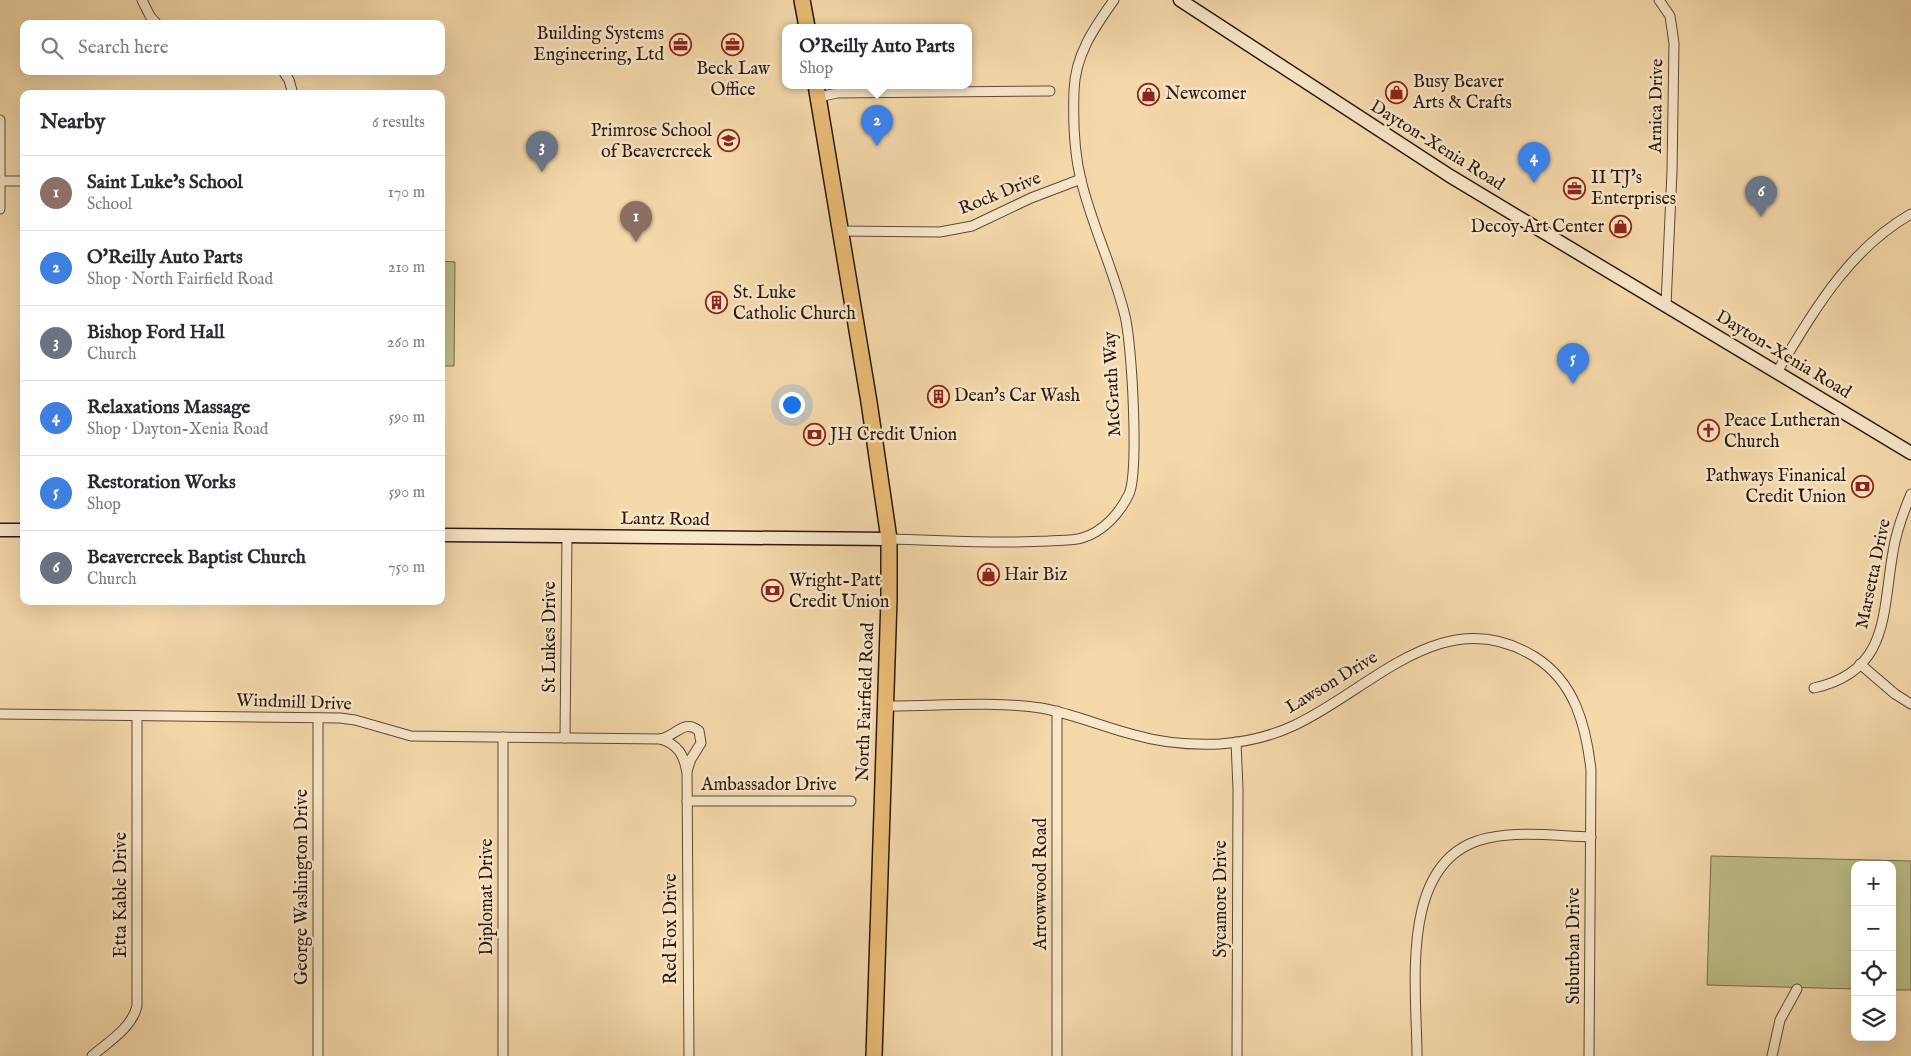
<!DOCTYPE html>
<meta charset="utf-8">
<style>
:root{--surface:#fff;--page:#f7f7f7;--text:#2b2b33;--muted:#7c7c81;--line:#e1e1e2;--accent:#0b8043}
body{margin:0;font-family:"IM FELL English",serif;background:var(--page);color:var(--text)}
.controls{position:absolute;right:15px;bottom:15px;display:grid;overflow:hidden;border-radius:10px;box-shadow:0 5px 20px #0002}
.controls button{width:45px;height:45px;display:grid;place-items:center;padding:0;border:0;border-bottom:1px solid var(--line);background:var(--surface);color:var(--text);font:25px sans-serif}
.you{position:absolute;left:791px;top:404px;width:18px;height:18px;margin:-12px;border:4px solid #fff;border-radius:50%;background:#1a73e8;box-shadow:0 0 0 8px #1a73e833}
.badge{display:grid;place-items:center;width:32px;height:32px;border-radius:50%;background:var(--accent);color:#fff;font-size:16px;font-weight:700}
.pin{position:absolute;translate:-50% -41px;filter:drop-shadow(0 1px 2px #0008)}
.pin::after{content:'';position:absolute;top:26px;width:18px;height:15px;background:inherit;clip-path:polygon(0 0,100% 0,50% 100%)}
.popup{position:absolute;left:782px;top:24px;width:190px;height:65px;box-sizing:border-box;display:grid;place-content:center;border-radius:10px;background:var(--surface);filter:drop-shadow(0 1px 4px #0005);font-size:16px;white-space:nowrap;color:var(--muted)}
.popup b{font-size:19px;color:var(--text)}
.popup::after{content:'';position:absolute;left:50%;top:100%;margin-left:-10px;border:10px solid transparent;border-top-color:var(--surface)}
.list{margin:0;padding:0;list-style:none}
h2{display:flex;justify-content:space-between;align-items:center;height:65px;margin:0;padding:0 20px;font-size:21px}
h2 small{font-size:16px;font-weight:400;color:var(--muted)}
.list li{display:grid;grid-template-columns:32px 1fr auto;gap:15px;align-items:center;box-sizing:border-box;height:75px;padding:0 20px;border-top:1px solid var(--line)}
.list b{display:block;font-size:19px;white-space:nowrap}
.list p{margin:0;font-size:16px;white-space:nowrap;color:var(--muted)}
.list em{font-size:16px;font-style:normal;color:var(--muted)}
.icon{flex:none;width:28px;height:28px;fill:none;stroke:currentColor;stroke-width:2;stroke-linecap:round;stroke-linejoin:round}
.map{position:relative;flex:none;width:1911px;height:1056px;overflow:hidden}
.search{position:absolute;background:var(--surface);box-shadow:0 5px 20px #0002;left:20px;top:20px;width:425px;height:55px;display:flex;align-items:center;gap:12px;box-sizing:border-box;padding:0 18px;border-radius:10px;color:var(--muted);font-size:19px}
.panel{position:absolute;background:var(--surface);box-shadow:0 5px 20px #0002;left:20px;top:90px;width:425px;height:515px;border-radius:10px}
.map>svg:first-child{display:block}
.green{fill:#bdbf88;stroke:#746c4e}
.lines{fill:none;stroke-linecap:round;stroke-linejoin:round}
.street-casing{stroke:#5d4939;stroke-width:11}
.secondary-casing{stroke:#2a1913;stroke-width:15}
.primary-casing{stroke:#2a1913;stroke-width:18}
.street{stroke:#f8e6c8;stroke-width:9}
.secondary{stroke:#f8e6c8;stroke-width:12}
.primary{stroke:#eabc76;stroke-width:15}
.labels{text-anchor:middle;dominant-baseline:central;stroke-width:5;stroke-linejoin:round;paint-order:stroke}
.poi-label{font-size:18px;fill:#2a1913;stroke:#f8e6c8;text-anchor:start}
.street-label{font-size:18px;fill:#2a1913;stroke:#f8e6c8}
</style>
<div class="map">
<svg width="1911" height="1056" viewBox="0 0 1911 1056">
<rect width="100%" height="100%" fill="#f5d9ab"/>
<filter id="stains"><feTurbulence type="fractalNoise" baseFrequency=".004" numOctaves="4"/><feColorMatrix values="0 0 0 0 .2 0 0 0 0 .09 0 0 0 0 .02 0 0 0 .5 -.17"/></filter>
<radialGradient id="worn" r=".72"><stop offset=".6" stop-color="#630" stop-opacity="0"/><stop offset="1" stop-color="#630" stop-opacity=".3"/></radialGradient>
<g class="green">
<path d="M441,261L455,262L454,366H441Z"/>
<path d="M1711,856L1911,861V990H1892V865H1855V989L1707,985Z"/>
</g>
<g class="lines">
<defs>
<g id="street">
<path d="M142,0L150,16L157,24"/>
<path d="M1659,0L1670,16L1674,43L1672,172L1666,305"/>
<path d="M283,71L289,80L293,94"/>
<path d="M819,97L837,93L1050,91"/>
<path d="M0,120V209"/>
<path d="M1,181H24"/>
<path d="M840,231L940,232L972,226L1031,198L1081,179"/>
<path d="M1777,372C1814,311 1848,250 1911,214"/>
<path d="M889,539C941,540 995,544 1048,541C1058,540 1072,541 1082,538C1103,532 1120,513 1129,494C1139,471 1132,344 1125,316C1114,270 1092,226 1081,180C1074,152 1073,119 1074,91C1075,55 1094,28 1114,0"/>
<path d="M1860,664L1895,694L1911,704"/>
<path d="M1814,688C1890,671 1882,613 1893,552C1896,532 1903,513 1911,494"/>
<path d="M886,706C934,706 995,701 1041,708C1074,714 1103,727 1135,735C1162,743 1193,745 1220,744C1246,742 1272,736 1295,725C1372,689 1444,600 1535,657C1575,682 1586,726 1591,770L1589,1056"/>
<path d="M1057,711V1056"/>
<path d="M0,714L340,718L355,720L411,736L660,739C678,744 684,755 687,773L689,1056"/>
<path d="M565,738L567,536"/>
<path d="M660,739C675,737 684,718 699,731L701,743L691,759L687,771"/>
<path d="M1236,742L1238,789L1237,1056"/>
<path d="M687,801H851"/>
<path d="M92,1056C108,1042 132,1028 137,1006V716"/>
<path d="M318,1056V718"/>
<path d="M503,1056V737"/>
<path d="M1417,1056C1417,988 1397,857 1488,838C1521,831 1557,836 1591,837"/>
<path d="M1772,1056L1780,1020L1797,989"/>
</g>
<g id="secondary">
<path d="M1180,0L1450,176L1911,453"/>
<path d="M0,530H24"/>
<path d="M441,535L889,539"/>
</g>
<g id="primary">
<path d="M802,0L807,27"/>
<path d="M816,85L869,402L889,539V599L874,1056"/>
</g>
</defs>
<use href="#street" class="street-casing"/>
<use href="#secondary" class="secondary-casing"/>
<use href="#primary" class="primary-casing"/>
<use href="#street" class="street"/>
<use href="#secondary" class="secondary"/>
<use href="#primary" class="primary"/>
</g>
<defs>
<symbol id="office-ring" viewBox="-11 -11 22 22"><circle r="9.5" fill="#f8e6c8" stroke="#8f2418" stroke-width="1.5"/><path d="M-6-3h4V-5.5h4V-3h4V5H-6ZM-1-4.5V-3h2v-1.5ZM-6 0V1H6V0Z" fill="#8f2418"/></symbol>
<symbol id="shop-ring" viewBox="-11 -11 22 22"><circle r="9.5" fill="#f8e6c8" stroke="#8f2418" stroke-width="1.5"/><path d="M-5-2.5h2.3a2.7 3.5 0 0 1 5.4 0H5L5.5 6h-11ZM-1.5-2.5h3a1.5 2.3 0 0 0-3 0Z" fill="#8f2418"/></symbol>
<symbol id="school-ring" viewBox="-11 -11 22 22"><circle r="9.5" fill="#f8e6c8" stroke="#8f2418" stroke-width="1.5"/><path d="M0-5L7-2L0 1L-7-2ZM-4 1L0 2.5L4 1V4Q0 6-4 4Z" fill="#8f2418"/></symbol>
<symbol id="building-ring" viewBox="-11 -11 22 22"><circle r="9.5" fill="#f8e6c8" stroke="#8f2418" stroke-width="1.5"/><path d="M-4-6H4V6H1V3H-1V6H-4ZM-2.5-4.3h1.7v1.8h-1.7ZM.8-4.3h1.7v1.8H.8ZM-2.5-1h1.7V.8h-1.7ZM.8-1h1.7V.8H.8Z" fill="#8f2418"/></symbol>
<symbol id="church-ring" viewBox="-11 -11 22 22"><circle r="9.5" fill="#f8e6c8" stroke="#8f2418" stroke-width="1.5"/><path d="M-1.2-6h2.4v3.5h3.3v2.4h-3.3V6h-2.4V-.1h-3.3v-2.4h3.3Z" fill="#8f2418"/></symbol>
<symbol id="bank-ring" viewBox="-11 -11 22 22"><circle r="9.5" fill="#f8e6c8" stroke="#8f2418" stroke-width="1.5"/><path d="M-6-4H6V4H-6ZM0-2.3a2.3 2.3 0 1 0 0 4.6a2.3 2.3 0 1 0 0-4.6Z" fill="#8f2418"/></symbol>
</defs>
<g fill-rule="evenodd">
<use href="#office-ring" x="668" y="32" width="25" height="25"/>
<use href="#office-ring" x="720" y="32" width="25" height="25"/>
<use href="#shop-ring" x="1384" y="80" width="25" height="25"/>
<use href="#shop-ring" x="1136" y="82" width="25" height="25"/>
<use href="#school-ring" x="716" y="128" width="25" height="25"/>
<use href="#office-ring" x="1562" y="176" width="25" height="25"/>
<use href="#shop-ring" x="1608" y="214" width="25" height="25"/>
<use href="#building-ring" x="704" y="290" width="25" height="25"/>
<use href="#building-ring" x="926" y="384" width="25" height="25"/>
<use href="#church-ring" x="1696" y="418" width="25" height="25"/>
<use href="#bank-ring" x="802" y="422" width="25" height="25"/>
<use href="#bank-ring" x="1850" y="474" width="25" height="25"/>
<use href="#shop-ring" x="976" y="562" width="25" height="25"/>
<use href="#bank-ring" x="760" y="578" width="25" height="25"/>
</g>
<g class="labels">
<g class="poi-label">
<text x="664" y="34" text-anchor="end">Building Systems<tspan x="664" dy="21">Engineering, Ltd</tspan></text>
<text x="733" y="69" text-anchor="middle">Beck Law<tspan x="733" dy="21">Office</tspan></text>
<text x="1413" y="82">Busy Beaver<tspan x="1413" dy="21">Arts &amp; Crafts</tspan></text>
<text x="1165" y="94">Newcomer</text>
<text x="712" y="131" text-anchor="end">Primrose School<tspan x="712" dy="21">of Beavercreek</tspan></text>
<text x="1591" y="178">II TJ's<tspan x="1591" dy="21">Enterprises</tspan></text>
<text x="1604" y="227" text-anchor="end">Decoy Art Center</text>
<text x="733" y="293">St. Luke<tspan x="733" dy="21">Catholic Church</tspan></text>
<text x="954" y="396">Dean's Car Wash</text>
<text x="1724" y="421">Peace Lutheran<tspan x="1724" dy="21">Church</tspan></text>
<text x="830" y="435">JH Credit Union</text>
<text x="1846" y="476" text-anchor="end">Pathways Finanical<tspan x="1846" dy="21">Credit Union</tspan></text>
<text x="1004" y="575">Hair Biz</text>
<text x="789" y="581">Wright-Patt<tspan x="789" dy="21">Credit Union</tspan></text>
</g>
<g class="street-label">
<text transform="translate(1657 106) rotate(-89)">Arnica Drive</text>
<text transform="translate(1437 146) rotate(32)">Dayton-Xenia Road</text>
<text transform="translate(1000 194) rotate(-22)">Rock Drive</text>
<text transform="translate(1783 355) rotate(31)">Dayton-Xenia Road</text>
<text transform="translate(1113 384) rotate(-93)">McGrath Way</text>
<text transform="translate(665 520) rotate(1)">Lantz Road</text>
<text transform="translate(1874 574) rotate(-78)">Marsetta Drive</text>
<text transform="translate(550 637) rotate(-90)">St Lukes Drive</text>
<text transform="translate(1332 683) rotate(-31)">Lawson Drive</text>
<text transform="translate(866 702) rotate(-88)">North Fairfield Road</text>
<text transform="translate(294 703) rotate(2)">Windmill Drive</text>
<text x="769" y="785">Ambassador Drive</text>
<text transform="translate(1041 884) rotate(-90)">Arrowwood Road</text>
<text transform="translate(302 887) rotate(-90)">George Washington Drive</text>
<text transform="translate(121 895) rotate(-90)">Etta Kable Drive</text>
<text transform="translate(487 897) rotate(-90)">Diplomat Drive</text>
<text transform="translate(1221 899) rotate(-90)">Sycamore Drive</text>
<text transform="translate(671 929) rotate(-90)">Red Fox Drive</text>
<text transform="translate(1574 946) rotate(-90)">Suburban Drive</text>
</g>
</g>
<rect width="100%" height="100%" filter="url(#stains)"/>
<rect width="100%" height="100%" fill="url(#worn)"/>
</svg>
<div class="controls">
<button>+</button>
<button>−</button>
<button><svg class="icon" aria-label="locate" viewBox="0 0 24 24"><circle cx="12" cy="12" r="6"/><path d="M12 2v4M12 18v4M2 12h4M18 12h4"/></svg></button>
<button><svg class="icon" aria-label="layers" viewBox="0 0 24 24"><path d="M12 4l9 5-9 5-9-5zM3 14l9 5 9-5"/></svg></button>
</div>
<div class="you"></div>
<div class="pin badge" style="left:636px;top:242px;background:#8d6e63">1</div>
<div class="pin badge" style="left:877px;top:146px;background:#3f7fe0">2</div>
<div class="popup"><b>O'Reilly Auto Parts</b>Shop</div>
<div class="pin badge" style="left:542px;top:172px;background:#6b7280">3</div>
<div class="pin badge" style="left:1534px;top:183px;background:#3f7fe0">4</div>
<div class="pin badge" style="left:1573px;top:384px;background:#3f7fe0">5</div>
<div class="pin badge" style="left:1761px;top:217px;background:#6b7280">6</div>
<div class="search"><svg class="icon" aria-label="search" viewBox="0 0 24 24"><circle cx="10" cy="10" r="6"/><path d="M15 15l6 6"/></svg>Search here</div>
<section class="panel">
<h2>Nearby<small>6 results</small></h2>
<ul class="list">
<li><span class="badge" style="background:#8d6e63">1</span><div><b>Saint Luke’s School</b><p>School</p></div><em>170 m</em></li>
<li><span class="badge" style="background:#3f7fe0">2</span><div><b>O'Reilly Auto Parts</b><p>Shop · North Fairfield Road</p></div><em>210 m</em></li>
<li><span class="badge" style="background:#6b7280">3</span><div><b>Bishop Ford Hall</b><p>Church</p></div><em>260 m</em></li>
<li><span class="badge" style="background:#3f7fe0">4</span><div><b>Relaxations Massage</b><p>Shop · Dayton-Xenia Road</p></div><em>590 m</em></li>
<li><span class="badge" style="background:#3f7fe0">5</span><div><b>Restoration Works</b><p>Shop</p></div><em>590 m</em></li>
<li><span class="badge" style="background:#6b7280">6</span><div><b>Beavercreek Baptist Church</b><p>Church</p></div><em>750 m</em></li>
</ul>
</section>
</div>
